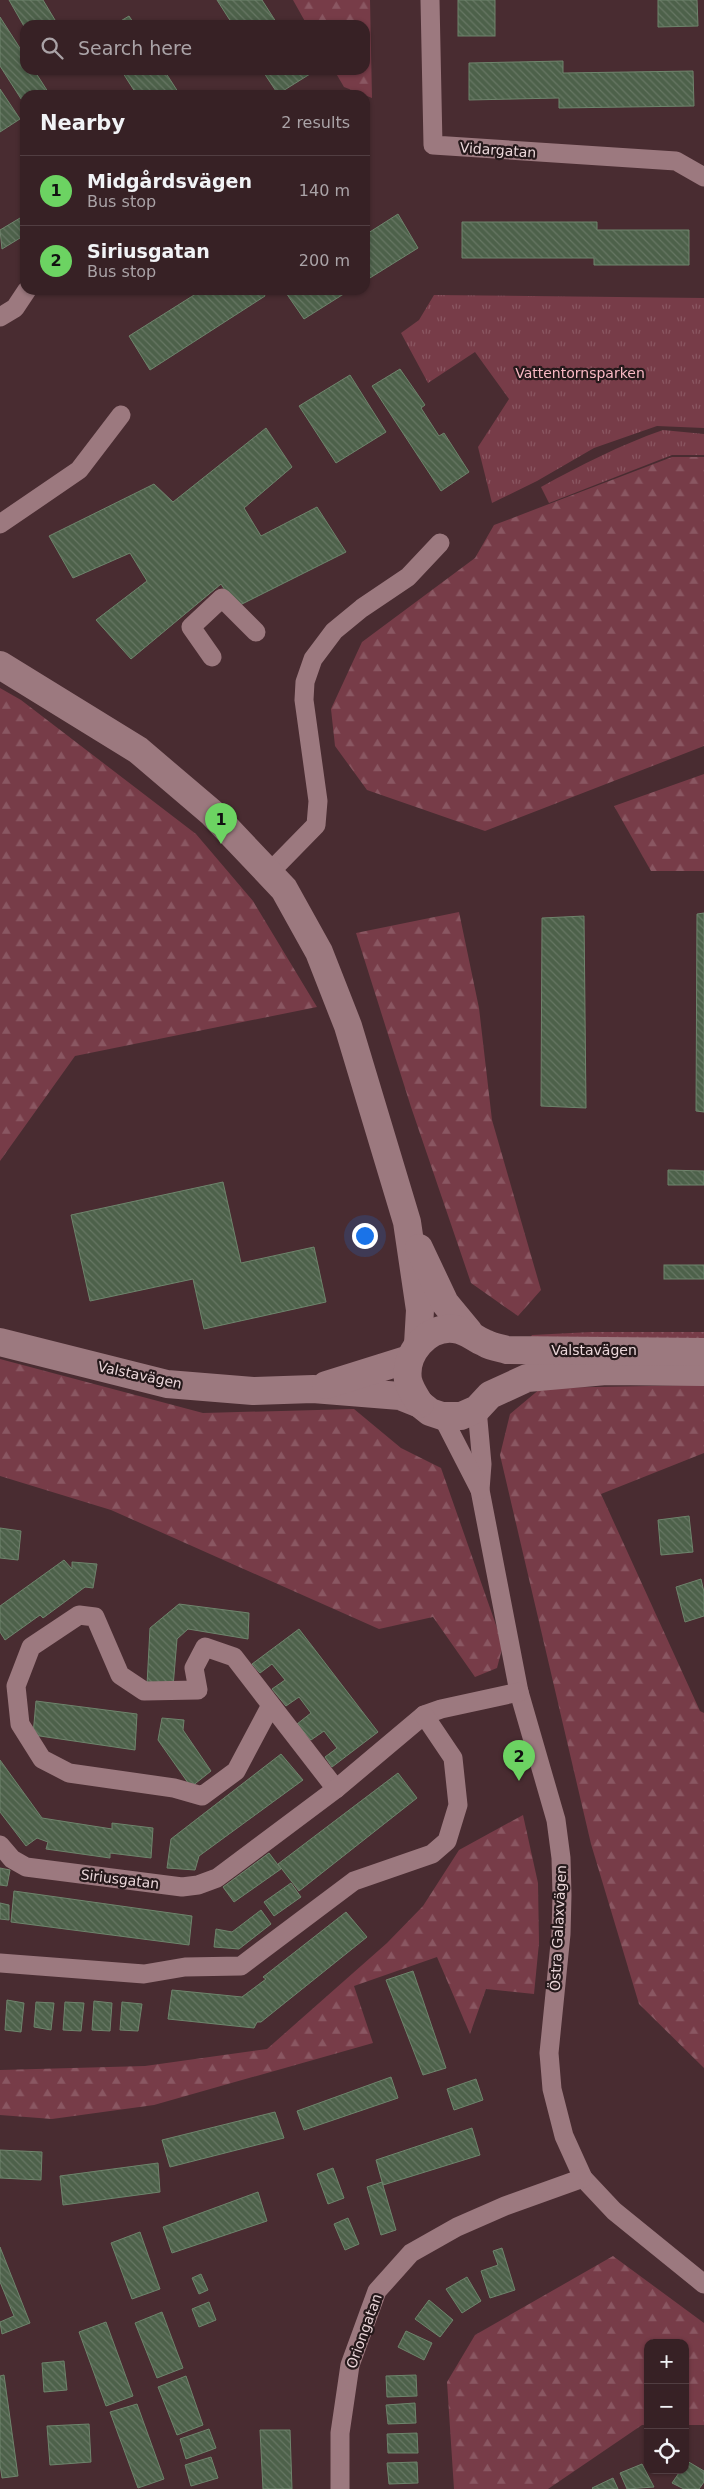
<!DOCTYPE html>
<meta charset="utf-8">
<style>
:root{--surface:#372125;--page:#3e292d;--text:#f1f3f6;--muted:#aaa3a7;--line:#513e42;--accent:#6cd362}
body{margin:0;font-family:"DejaVu Sans",sans-serif;background:var(--page);color:var(--text)}
.controls{position:absolute;right:15px;bottom:15px;display:grid;overflow:hidden;border-radius:10px;box-shadow:0 1px 4px #0004}
.controls button{width:45px;height:45px;display:grid;place-items:center;padding:0;border:0;border-bottom:1px solid var(--line);background:var(--surface);color:var(--text);font:25px sans-serif}
.you{position:absolute;left:364px;top:1235px;width:18px;height:18px;margin:-12px;border:4px solid #fff;border-radius:50%;background:#1a73e8;box-shadow:0 0 0 8px #1a73e833}
.badge{display:grid;place-items:center;width:32px;height:32px;border-radius:50%;background:var(--accent);color:#111;font-size:16px;font-weight:700}
.pin{position:absolute;translate:-50% -41px;filter:drop-shadow(0 1px 2px #0008)}
.pin::after{content:'';position:absolute;top:26px;width:18px;height:15px;background:inherit;clip-path:polygon(0 0,100% 0,50% 100%)}
.list{margin:0;padding:0;list-style:none}
h2{display:flex;justify-content:space-between;align-items:center;height:65px;margin:0;padding:0 20px;font-size:21px}
h2 small{font-size:16px;font-weight:400;color:var(--muted)}
.list li{display:grid;grid-template-columns:32px 1fr auto;gap:15px;align-items:center;box-sizing:border-box;height:70px;padding:0 20px;border-top:1px solid var(--line)}
.list b{display:block;font-size:19px;white-space:nowrap}
.list p{margin:0;font-size:16px;white-space:nowrap;color:var(--muted)}
.list em{font-size:16px;font-style:normal;color:var(--muted)}
.icon{flex:none;width:28px;height:28px;fill:none;stroke:currentColor;stroke-width:2;stroke-linecap:round;stroke-linejoin:round}
.map{position:relative;flex:none;width:704px;height:2489px;overflow:hidden}
.search{position:absolute;background:var(--surface);box-shadow:0 1px 4px #0004;left:20px;top:20px;width:350px;height:55px;display:flex;align-items:center;gap:12px;box-sizing:border-box;padding:0 18px;border-radius:15px;color:var(--muted);font-size:19px}
.panel{position:absolute;background:var(--surface);box-shadow:0 1px 4px #0004;left:20px;top:90px;width:350px;height:205px;border-radius:15px}
.map>svg:first-child{display:block}
.grass{fill:url(#grass-dots)}
.forest{fill:url(#forest-firs)}
.park{fill:url(#park-tufts)}
.building{fill:url(#building-back-hatch);stroke:#6e846c}
.lines{fill:none;stroke-linecap:round;stroke-linejoin:round}
.street{stroke:#9c797f;stroke-width:19}
.secondary{stroke:#9c797f;stroke-width:28}
.labels{text-anchor:middle;dominant-baseline:central;stroke-width:4.5;stroke-linejoin:round;paint-order:stroke}
.street-label{font-size:14px;fill:#ebd7da;stroke:#26191b}
.park-label{font-size:14px;fill:#fabac5;stroke:#26191b}
</style>
<div class="map">
<svg width="704" height="2489" viewBox="0 0 704 2489">
<defs>
<pattern id="grass-dots" width="8" height="8" patternUnits="userSpaceOnUse" patternTransform="scale(1.25)"><rect width="8" height="8" fill="#773c48"/><path d="M2 2h.1M6 6h.1" fill="none" stroke="#8a5762" stroke-width="1.8" stroke-linecap="round"/></pattern>
<pattern id="forest-firs" width="22" height="20" patternUnits="userSpaceOnUse" patternTransform="scale(1.25)"><rect width="22" height="20" fill="#773c48"/><path d="M5 1l3.5 6h-7zM16 11l3.5 6h-7z" fill="#8a5762"/></pattern>
<pattern id="park-tufts" width="24" height="20" patternUnits="userSpaceOnUse" patternTransform="scale(1.25)"><rect width="24" height="20" fill="#773c48"/><path d="M3 7l-1-3M5 7V3M7 7l1-3M15 17l-1-3M17 17v-4M19 17l1-3" fill="none" stroke="#8a5762"/></pattern>
<pattern id="building-back-hatch" width="6" height="6" patternUnits="userSpaceOnUse" patternTransform="scale(1.25)"><rect width="6" height="6" fill="#4d614a"/><path d="M-1 5l2 2M0 0l6 6M5-1l2 2" fill="none" stroke="#677764"/></pattern>
</defs>
<rect width="100%" height="100%" fill="#492c31"/>
<path class="grass" d="M591,1332H704V1343L526,1344L532,1335Z"/>
<g class="forest">
<path d="M293,0H370L372,98L344,87L334,70H365V25H307Z"/>
<path d="M672,457H704V746L485,831L367,790L335,746L331,709L362,642L475,558L494,525Z"/>
<path d="M0,688L21,700L196,834L253,901L317,1007L75,1056L0,1161Z"/>
<path d="M704,774V871H651L614,806Z"/>
<path d="M459,912L479,1008L492,1120L541,1290L518,1316L471,1283L411,1107L356,933Z"/>
<path d="M0,1359L203,1413L354,1409L401,1448L441,1468L503,1645L497,1668L475,1677L433,1617L379,1629L111,1510L0,1476Z"/>
<path d="M704,1385V1453L601,1494L700,1711L704,1713V2068L639,2004L591,1844L500,1455L510,1414L541,1388Z"/>
<path d="M523,1815L538,1883L539,1943L534,1994L486,1989L470,2034L437,1957L354,1986L373,2043L154,2105L52,2119L0,2115V2070L145,2066L267,2049L387,1943L423,1906L459,1850Z"/>
<path d="M613,2256L704,2323V2425H685V2343H648V2425H642L548,2489H454L447,2382L475,2335Z"/>
</g>
<g class="park">
<path d="M434,295L704,298V428L657,426L594,448L537,481L492,503L478,447L509,399L475,352L428,383L401,333L419,320Z"/>
<path d="M663,430L704,434V455H672L549,503L541,487C581,465 620,445 663,430Z"/>
</g>
<g class="building">
<path d="M9,0H43L55,20L46,25H25V28Z"/>
<path d="M217,0H262L278,25H233Z"/>
<rect x="458" y="0" width="37" height="36"/>
<path d="M658,0H697L698,26L658,27Z"/>
<path d="M129,16L135,25H114Z"/>
<path d="M0,17L25,56V70H34L50,95H25V105L0,66Z"/>
<path d="M563,61V73L693,71L694,106L559,108V98L469,100V63Z"/>
<path d="M121,70H164L180,95H137Z"/>
<path d="M262,70H307L310,74L278,94Z"/>
<path d="M0,89L20,119L0,132Z"/>
<path d="M398,214L418,248L365,281V235Z"/>
<path d="M25,215V235L2,249L0,230Z"/>
<path d="M462,222H597V230H689V265H594V258H462Z"/>
<path d="M202,290H262L265,296L150,370L129,336Z"/>
<path d="M284,290H350L304,319Z"/>
<path d="M400,369L425,405L421,408L439,436L444,433L469,472L441,491L372,386Z"/>
<path d="M350,375L386,432L336,463L299,406Z"/>
<path d="M266,428L292,467L244,508L261,536L317,507L346,552L236,607L221,584L131,659L96,620L147,581L130,553L73,578L49,536L154,484L173,502Z"/>
<path d="M704,913V1112L696,1111L697,914Z"/>
<path d="M584,916L586,1108L541,1106L542,918Z"/>
<path d="M668,1170L704,1171V1185H668Z"/>
<path d="M223,1182L241,1263L314,1247L326,1302L204,1329L193,1279L90,1301L71,1215Z"/>
<rect x="664" y="1265" width="40" height="14"/>
<path d="M689,1516L693,1552L661,1555L658,1520Z"/>
<path d="M0,1528L21,1531L18,1560L0,1558Z"/>
<path d="M64,1560L72,1569V1562L97,1564L93,1588L85,1587L43,1618L40,1615L5,1640L0,1632V1606Z"/>
<path d="M701,1579L704,1592V1616L685,1622L676,1587Z"/>
<path d="M179,1604L249,1613L248,1639L188,1629L177,1639L173,1687L147,1685L150,1628Z"/>
<path d="M299,1629L378,1732L332,1767L325,1757L337,1748L324,1731L311,1740L297,1724L311,1713L299,1697L286,1706L272,1689L285,1680L272,1664L260,1673L252,1664Z"/>
<path d="M36,1701L137,1714L135,1750L33,1735Z"/>
<path d="M162,1718L184,1720L183,1730L211,1771L191,1787L158,1740Z"/>
<path d="M281,1754L303,1780L199,1856L195,1870L167,1868L171,1839Z"/>
<path d="M0,1760L42,1818L112,1829V1823L153,1828L151,1858L110,1853V1858L46,1849L48,1842L37,1838L26,1846L0,1812Z"/>
<path d="M398,1773L417,1798L299,1891L278,1864Z"/>
<path d="M269,1853L281,1869L234,1902L223,1887Z"/>
<path d="M0,1868L10,1870L7,1886L0,1885Z"/>
<path d="M291,1883L301,1897L274,1916L264,1902Z"/>
<path d="M14,1891L192,1916L189,1945L11,1922Z"/>
<path d="M0,1903L9,1905V1920L0,1919Z"/>
<path d="M261,1910L271,1924L239,1949L214,1947L216,1929L232,1932Z"/>
<path d="M346,1912L367,1937L261,2022H257L254,2028L168,2019L172,1990L242,1997L266,1979L263,1977Z"/>
<path d="M413,1971L446,2068L423,2075L386,1980Z"/>
<path d="M7,2000L24,2003L21,2032L5,2030Z"/>
<path d="M94,2001L112,2003L110,2031L92,2030Z"/>
<path d="M36,2002L54,2003L51,2030L34,2027Z"/>
<path d="M65,2002L84,2003L81,2031L63,2030Z"/>
<path d="M122,2002L142,2004L138,2031L120,2030Z"/>
<path d="M391,2077L398,2098L304,2130L297,2111Z"/>
<path d="M476,2079L483,2100L454,2110L447,2089Z"/>
<path d="M275,2112L284,2138L170,2167L162,2140Z"/>
<path d="M472,2128L480,2155L383,2185L376,2160Z"/>
<path d="M0,2150L42,2152L41,2180L0,2178Z"/>
<path d="M158,2163L160,2192L63,2205L60,2176Z"/>
<path d="M333,2168L344,2198L328,2204L317,2174Z"/>
<path d="M382,2182L396,2230L381,2235L367,2187Z"/>
<path d="M258,2192L267,2221L172,2253L163,2227Z"/>
<path d="M348,2218L359,2244L345,2250L334,2224Z"/>
<path d="M140,2232L160,2289L132,2299L111,2243Z"/>
<path d="M0,2247L30,2323L2,2334L0,2322L14,2316L0,2282Z"/>
<path d="M502,2248L515,2290L490,2298L481,2271L498,2265L493,2251Z"/>
<path d="M201,2274L208,2290L199,2294L192,2278Z"/>
<path d="M467,2277L481,2301L462,2313L446,2289Z"/>
<path d="M429,2300L453,2320L440,2337L415,2319Z"/>
<path d="M209,2302L216,2320L199,2327L192,2309Z"/>
<path d="M162,2312L183,2368L157,2378L135,2323Z"/>
<path d="M106,2322L133,2396L106,2406L79,2332Z"/>
<path d="M406,2331L432,2343L424,2360L398,2347Z"/>
<path d="M64,2361L67,2390L44,2392L42,2363Z"/>
<path d="M4,2375L18,2476L2,2478L0,2464V2376Z"/>
<path d="M416,2375L417,2396L387,2397L386,2376Z"/>
<path d="M186,2376L203,2425L177,2435L158,2387Z"/>
<path d="M415,2403L416,2423L388,2424L386,2405Z"/>
<path d="M137,2404L164,2479L138,2488L110,2412Z"/>
<path d="M89,2424L91,2462L50,2465L47,2426Z"/>
<path d="M209,2429L216,2448L186,2459L180,2439Z"/>
<path d="M260,2430H290L292,2489H263Z"/>
<path d="M417,2433L418,2453H388L387,2434Z"/>
<path d="M211,2457L218,2478L191,2486L185,2465Z"/>
<path d="M687,2461L704,2471V2482L699,2489H684L672,2483L681,2470H685Z"/>
<path d="M417,2462L418,2483L389,2484L387,2463Z"/>
<path d="M642,2464L654,2487L627,2489L620,2473Z"/>
<path d="M613,2478L618,2489H593L592,2488Z"/>
</g>
<g class="lines">
<g class="street">
<path d="M430,0L433,145L676,161L704,177"/>
<path d="M0,317L15,308L27,290"/>
<path d="M0,524L79,470L121,415"/>
<path d="M212,657L191,627L222,598L256,632"/>
<path d="M269,873L316,825L318,801L304,700L305,682L313,659L334,631L362,608L408,577L440,543"/>
<path d="M477,1409L482,1464L480,1490L519,1692L556,1820L561,1858L562,1895L561,1934L549,2053L552,2089L564,2136L583,2178L614,2211L704,2284"/>
<path d="M442,1416L480,1490"/>
<path d="M271,1705L236,1771L202,1796L174,1788L69,1773L42,1759L20,1724L16,1686L31,1647L79,1615L95,1617L120,1675L144,1691L198,1690L194,1668L205,1647L234,1657L336,1789"/>
<path d="M0,1845L12,1859L26,1867L182,1887L198,1885L217,1878L336,1789L424,1715L441,1709L519,1692"/>
<path d="M0,1963L144,1974L185,1967L241,1966L354,1881L432,1854L447,1841L458,1805L453,1758L424,1715"/>
<path d="M340,2489V2433L350,2365L377,2291L411,2253L457,2227L505,2206L583,2178"/>
</g>
<g class="secondary">
<path d="M0,665L138,750L212,813L284,889L319,952L348,1026L407,1222L420,1310L418,1344"/>
<path d="M419,1248L445,1303L469,1332"/>
<path d="M0,1342L167,1384L253,1391L313,1389L400,1396L420,1404L430,1412L442,1416H461L477,1409L490,1395L527,1378L606,1371L704,1372"/>
<path d="M326,1385L409,1359"/>
<path d="M420,1404C415,1396 410,1389 408,1380C404,1354 427,1326 454,1329C469,1331 472,1338 485,1343C492,1347 500,1348 507,1350L704,1352"/>
</g>
</g>
<g class="labels">
<g class="street-label">
<text transform="translate(498 150) rotate(4)">Vidargatan</text>
<text x="594" y="1350">Valstavägen</text>
<text transform="translate(140 1375) rotate(12)">Valstavägen</text>
<text transform="translate(120 1879) rotate(7)">Siriusgatan</text>
<text transform="translate(558 1928) rotate(-87)">Östra Galaxvägen</text>
<text transform="translate(364 2331) rotate(-70)">Oriongatan</text>
</g>
<g class="park-label">
<text x="580" y="373">Vattentornsparken</text>
</g>
</g>
</svg>
<div class="controls">
<button>+</button>
<button>−</button>
<button><svg class="icon" aria-label="locate" viewBox="0 0 24 24"><circle cx="12" cy="12" r="6"/><path d="M12 2v4M12 18v4M2 12h4M18 12h4"/></svg></button>
</div>
<div class="you"></div>
<div class="pin badge" style="left:221px;top:844px">1</div>
<div class="pin badge" style="left:519px;top:1781px">2</div>
<div class="search"><svg class="icon" aria-label="search" viewBox="0 0 24 24"><circle cx="10" cy="10" r="6"/><path d="M15 15l6 6"/></svg>Search here</div>
<section class="panel">
<h2>Nearby<small>2 results</small></h2>
<ul class="list">
<li><span class="badge">1</span><div><b>Midgårdsvägen</b><p>Bus stop</p></div><em>140 m</em></li>
<li><span class="badge">2</span><div><b>Siriusgatan</b><p>Bus stop</p></div><em>200 m</em></li>
</ul>
</section>
</div>
